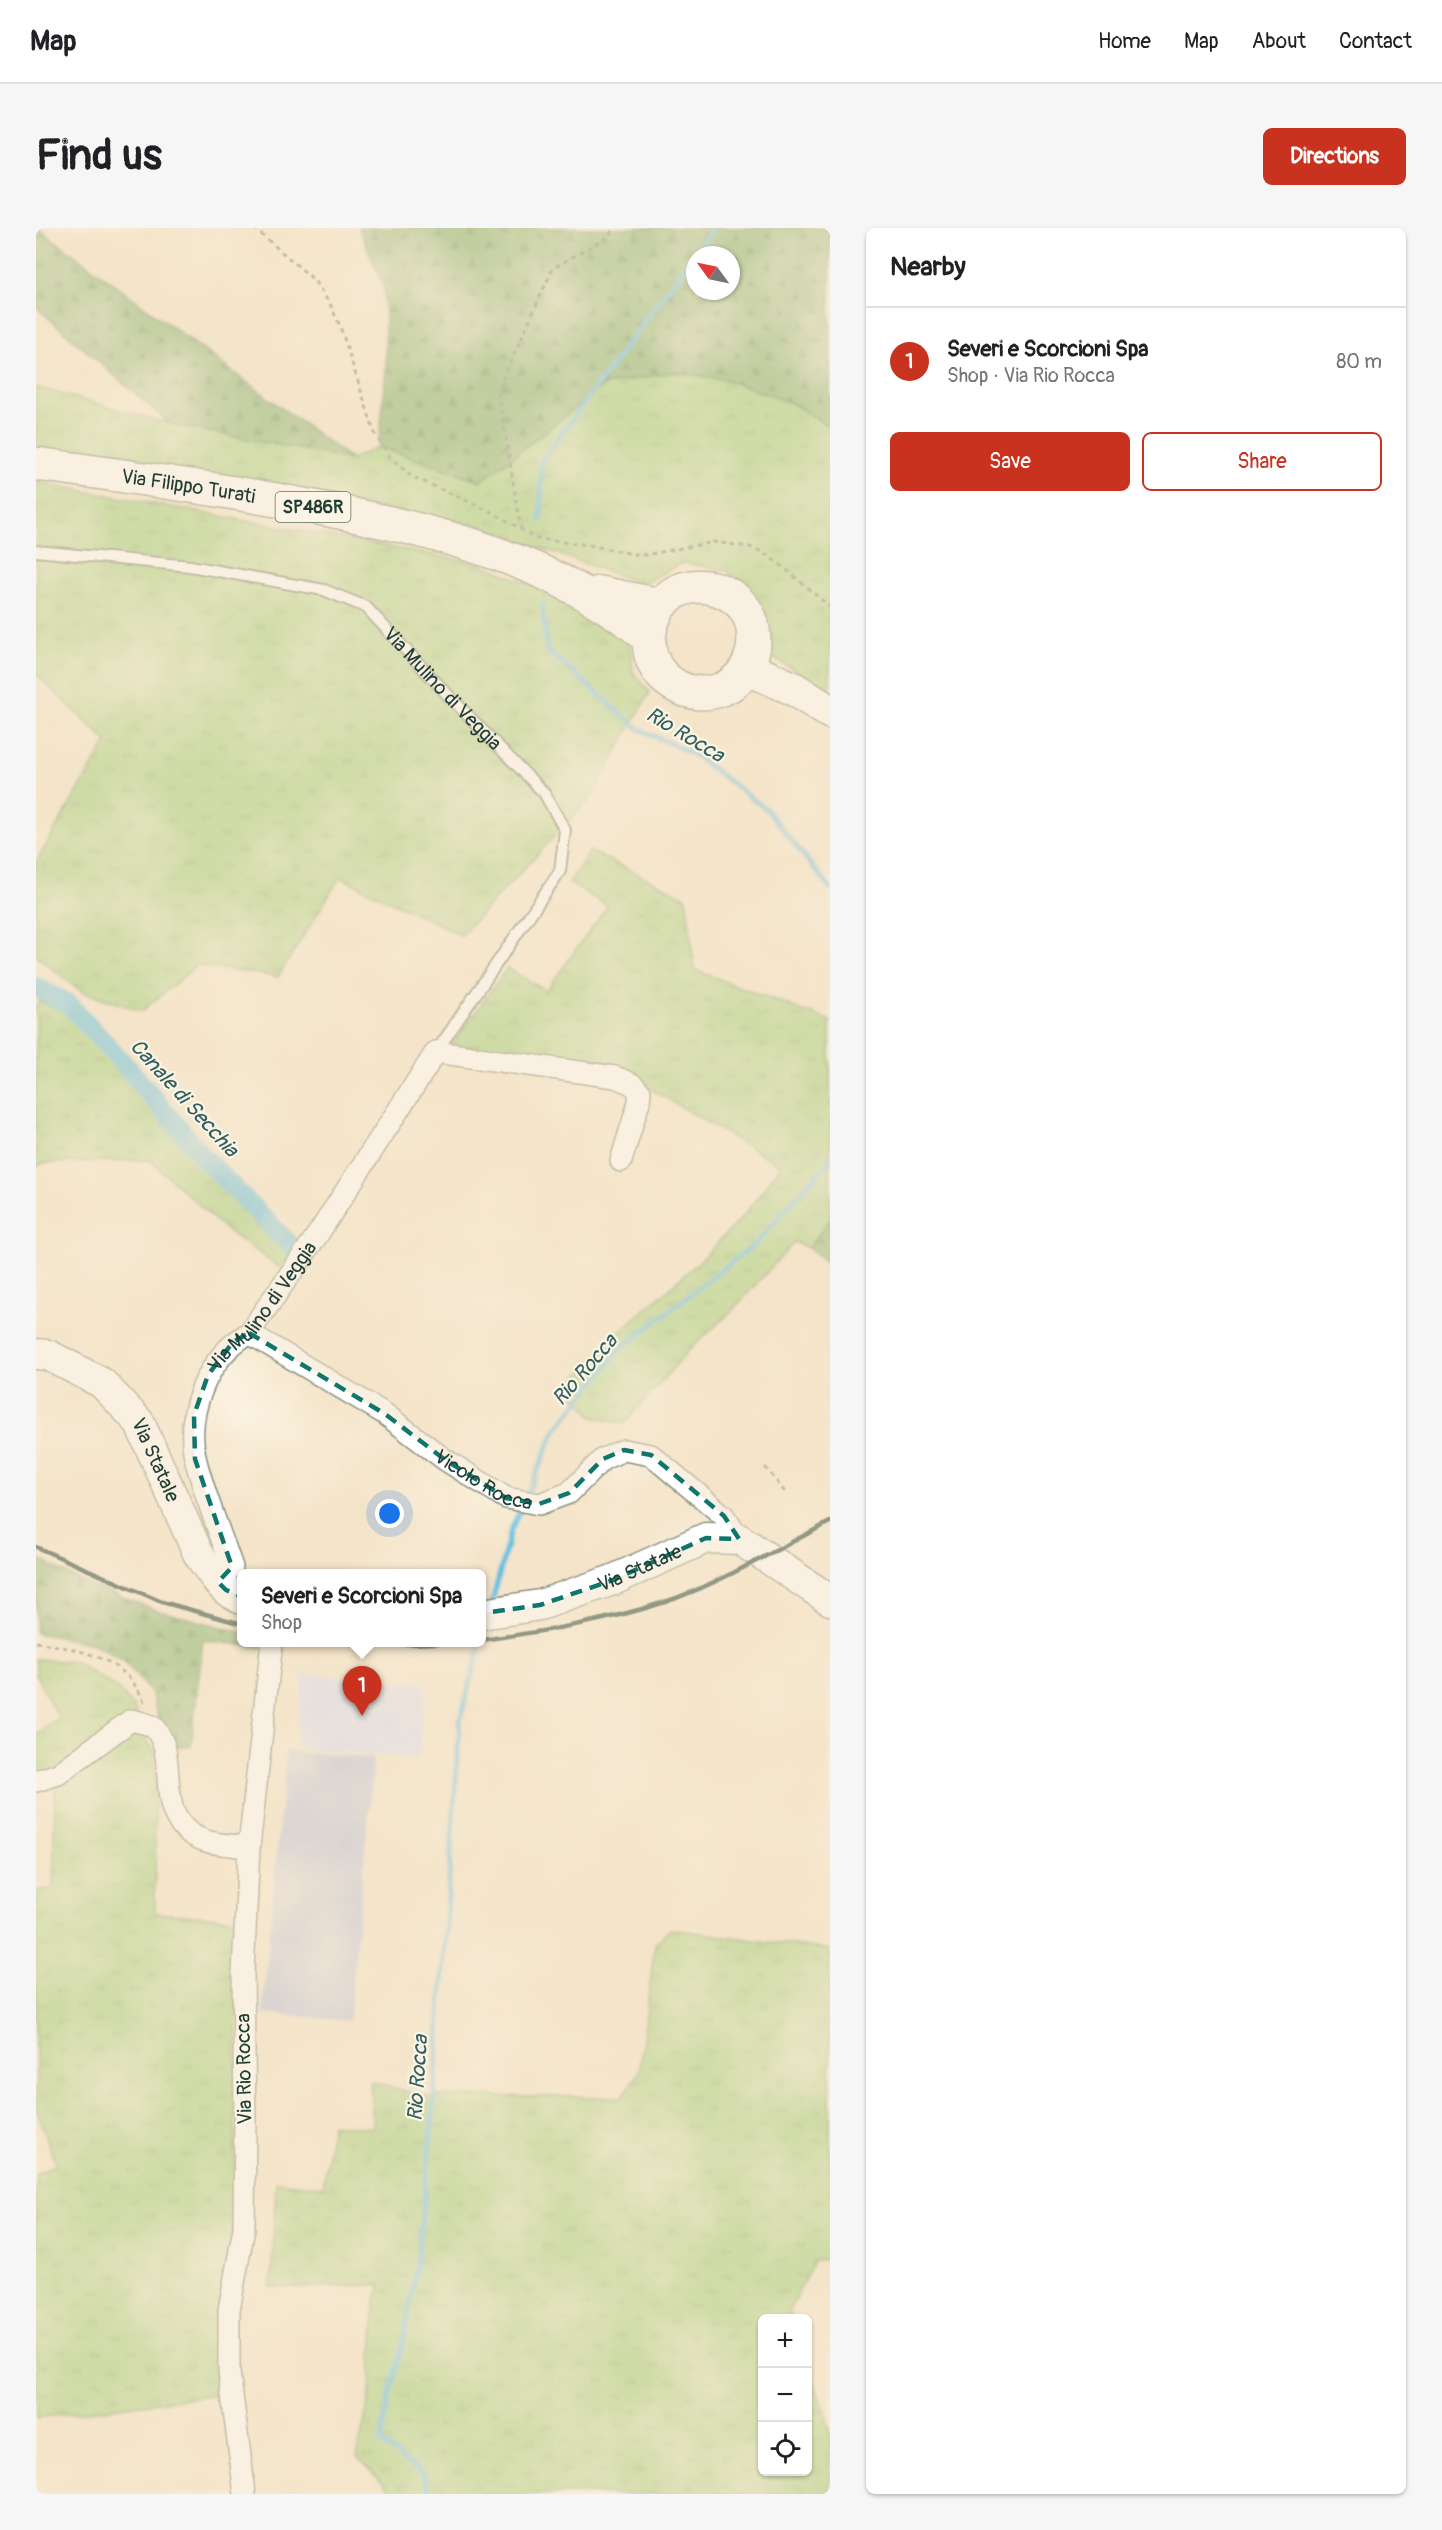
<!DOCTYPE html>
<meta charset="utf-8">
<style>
:root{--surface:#fff;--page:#f6f6f6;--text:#202124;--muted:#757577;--line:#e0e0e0;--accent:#c8321e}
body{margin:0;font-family:Pangolin,sans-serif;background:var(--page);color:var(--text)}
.controls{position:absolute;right:18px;bottom:18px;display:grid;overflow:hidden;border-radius:9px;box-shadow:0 2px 4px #0004}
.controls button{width:54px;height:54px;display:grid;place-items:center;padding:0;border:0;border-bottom:2px solid var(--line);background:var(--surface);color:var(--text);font:30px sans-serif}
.compass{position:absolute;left:650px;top:18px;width:54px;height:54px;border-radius:50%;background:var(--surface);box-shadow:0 2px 4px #0004;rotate:303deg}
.you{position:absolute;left:354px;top:1286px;width:21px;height:21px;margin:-15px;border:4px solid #fff;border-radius:50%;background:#1a73e8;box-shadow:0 0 0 9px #1a73e833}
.badge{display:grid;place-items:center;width:39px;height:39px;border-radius:50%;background:var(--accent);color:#fff;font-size:20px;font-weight:700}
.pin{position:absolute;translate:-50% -50px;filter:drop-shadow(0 2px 3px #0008)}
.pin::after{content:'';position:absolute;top:32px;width:21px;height:18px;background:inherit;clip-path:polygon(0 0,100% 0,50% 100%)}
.popup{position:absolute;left:201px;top:1341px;width:249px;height:78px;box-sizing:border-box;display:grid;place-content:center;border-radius:9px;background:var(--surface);filter:drop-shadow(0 2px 4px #0005);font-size:20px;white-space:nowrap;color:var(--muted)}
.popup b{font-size:22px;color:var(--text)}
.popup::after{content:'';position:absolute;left:50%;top:100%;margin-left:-12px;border:12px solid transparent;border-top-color:var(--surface)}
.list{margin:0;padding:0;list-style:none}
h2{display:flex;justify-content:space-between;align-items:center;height:78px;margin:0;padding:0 24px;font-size:26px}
h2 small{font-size:20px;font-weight:400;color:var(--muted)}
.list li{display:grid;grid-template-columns:39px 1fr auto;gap:18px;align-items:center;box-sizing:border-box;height:108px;padding:0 24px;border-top:2px solid var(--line)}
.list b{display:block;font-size:22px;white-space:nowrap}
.list p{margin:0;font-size:20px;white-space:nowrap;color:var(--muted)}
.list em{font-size:20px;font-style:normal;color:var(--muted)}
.actions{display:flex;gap:12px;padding:18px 24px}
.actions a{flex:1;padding:14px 0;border:2px solid var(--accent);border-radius:9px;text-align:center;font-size:21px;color:var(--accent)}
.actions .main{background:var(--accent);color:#fff}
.icon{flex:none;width:33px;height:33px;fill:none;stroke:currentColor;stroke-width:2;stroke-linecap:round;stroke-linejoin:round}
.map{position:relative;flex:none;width:794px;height:2266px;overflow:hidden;border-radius:9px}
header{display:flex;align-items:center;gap:36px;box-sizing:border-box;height:84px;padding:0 30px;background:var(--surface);border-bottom:2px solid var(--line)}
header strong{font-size:28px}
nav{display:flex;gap:33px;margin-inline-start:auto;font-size:21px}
.intro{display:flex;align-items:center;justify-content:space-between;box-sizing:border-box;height:144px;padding:0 36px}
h1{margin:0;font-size:42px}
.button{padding:15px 27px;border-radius:9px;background:var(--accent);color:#fff;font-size:21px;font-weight:700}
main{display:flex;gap:36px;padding:0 36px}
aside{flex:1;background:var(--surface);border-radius:9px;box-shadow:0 2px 4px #0004}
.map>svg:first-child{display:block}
.built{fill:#d3d9f9}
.industrial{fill:#bcc3de}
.grass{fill:url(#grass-tufts);stroke:#62885a;stroke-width:1.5}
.forest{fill:url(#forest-firs);stroke:#527851;stroke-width:1.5;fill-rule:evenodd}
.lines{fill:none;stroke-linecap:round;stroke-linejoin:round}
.stream{stroke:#63c0e1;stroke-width:5}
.canal{stroke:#63c0e1;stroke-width:20}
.lane-casing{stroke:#8a907e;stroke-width:14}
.street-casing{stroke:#8a907e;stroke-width:24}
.secondary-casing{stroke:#8a907e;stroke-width:33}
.primary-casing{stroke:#8a907e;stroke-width:36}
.path{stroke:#8a907e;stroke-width:3;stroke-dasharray:4.5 4.5;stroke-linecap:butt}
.lane{stroke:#fff;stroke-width:10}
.street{stroke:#fff;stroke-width:21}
.secondary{stroke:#fff;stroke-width:30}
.primary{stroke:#fff;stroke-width:33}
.rail{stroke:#1f3d34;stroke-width:4.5}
.marked{fill:none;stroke:#0f766e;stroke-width:4.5;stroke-dasharray:12 8;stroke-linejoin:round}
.labels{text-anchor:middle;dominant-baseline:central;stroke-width:4.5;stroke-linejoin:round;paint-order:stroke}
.shield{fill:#fcf5e5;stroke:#617469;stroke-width:1.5}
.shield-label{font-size:18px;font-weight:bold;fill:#1f3d34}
.street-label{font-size:20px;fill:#1f3d34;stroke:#fcf5e5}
.water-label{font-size:21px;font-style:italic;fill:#305e5f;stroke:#fcf5e5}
</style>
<header>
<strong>Map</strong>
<nav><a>Home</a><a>Map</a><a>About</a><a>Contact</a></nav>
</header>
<div class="intro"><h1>Find us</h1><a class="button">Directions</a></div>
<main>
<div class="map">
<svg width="794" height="2266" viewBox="0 0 794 2266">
<defs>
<pattern id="grass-tufts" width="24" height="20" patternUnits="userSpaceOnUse" patternTransform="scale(1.5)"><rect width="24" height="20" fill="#a5d280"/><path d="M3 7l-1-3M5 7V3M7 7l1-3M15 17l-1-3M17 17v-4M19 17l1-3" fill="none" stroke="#86ac6a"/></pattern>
<pattern id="forest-firs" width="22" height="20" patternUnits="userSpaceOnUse" patternTransform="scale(1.5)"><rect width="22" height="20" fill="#84b46e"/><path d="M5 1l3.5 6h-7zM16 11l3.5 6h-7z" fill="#6b945b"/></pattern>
</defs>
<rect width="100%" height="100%" fill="#fcf5e5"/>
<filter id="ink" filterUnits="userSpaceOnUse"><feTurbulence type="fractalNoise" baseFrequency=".0167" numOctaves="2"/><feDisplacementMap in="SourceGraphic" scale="12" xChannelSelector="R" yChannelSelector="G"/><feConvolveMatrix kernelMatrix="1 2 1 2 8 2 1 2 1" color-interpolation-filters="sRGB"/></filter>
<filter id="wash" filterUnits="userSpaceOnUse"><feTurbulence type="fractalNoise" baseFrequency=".008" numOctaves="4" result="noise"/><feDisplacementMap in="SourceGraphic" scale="24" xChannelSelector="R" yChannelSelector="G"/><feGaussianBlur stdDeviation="1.35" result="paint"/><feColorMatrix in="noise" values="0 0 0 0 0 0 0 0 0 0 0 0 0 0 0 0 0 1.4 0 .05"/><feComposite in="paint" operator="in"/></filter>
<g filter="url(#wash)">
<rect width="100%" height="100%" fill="#f4e4c9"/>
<path class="built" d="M267,1446L391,1456L383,1530L260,1520Z"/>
<path class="industrial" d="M250,1523L338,1530L313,1793L226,1785Z"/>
<g class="grass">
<path d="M637,144L691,152L754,174L794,199V462L737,430L735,391L690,342L646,335L606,356L440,297L0,221V159L134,196L315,231L343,219L445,253L569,157Z"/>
<path d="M0,254L445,336L492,355L591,407L595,424L597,444L614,464L555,570L425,707L304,649L242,749L161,737L106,783L45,763L0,728V634L71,514L0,446Z"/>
<path d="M554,623L650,669L659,742L794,793V992L772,1020L758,1014L695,1084L652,1123L588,1196L557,1189L531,1159L585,1103L665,1032L708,987L745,938L618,863L593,840L416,817L471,740L510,763L572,678L533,655Z"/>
<path d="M3,773L33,785L254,1029L243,1039L190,1002L114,932L8,935L0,939V778Z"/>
<path d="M0,1431L40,1434L86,1464L99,1482L109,1511L119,1524V1685L202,1691L198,1999L180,2108L181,2166L0,2190V1946L20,1937L0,1879V1663L17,1661L19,1558L0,1555V1508L22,1489L0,1447Z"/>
<path d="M634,1701L794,1722V2031L778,2033L753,2083L756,2090H726V2244H772V2136L794,2201V2266H358L321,2228L334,2167L339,2075L345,2057L235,2060L240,1954L287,1959L296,1896L337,1900L334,1853L386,1868L586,1869L603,1844L619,1716Z"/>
</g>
<g class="forest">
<path d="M0,0H2L315,231L134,196L0,79Z"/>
<path d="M323,0H794V199L754,174L691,152L637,144L569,157L445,253L343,219L350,141L348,59ZM659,27H695V63H659Z"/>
<path d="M794,992V1038L772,1020Z"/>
<path d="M0,1329L44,1353L120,1382L206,1404V1414L225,1415V1420L167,1412L155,1518L138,1520L122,1490L115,1465L88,1433L58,1416L0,1405Z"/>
</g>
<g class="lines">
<g class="stream">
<path d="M505,292V233L677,0"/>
<path d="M506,376L511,422L603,501L655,525L730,581L794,660"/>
<path d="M490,1269L519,1203L586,1120L719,1016L794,932"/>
<path d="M456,1374L475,1302L486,1277"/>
<path d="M446,1411L450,1395"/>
<path d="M394,2266L388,2247L345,2214L351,2178L368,2111L382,2028L398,1875L424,1492L445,1414"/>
</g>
<path class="canal" d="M0,759L33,776L91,839L169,931L257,1020"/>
</g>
</g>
<g filter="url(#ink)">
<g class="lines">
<defs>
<g id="lane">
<path id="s1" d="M0,323L154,338L288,362L330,379L411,466L508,565L529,602L524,643L400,824"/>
</g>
<g id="street">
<path id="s2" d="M213,1105L349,1186L408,1231L470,1270L503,1276L533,1265L567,1231L588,1222L615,1227L688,1288L703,1311"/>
<path id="s3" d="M182,1354L196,1339C184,1304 169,1269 160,1233C148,1186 171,1129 213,1105L282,1006L400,824L579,849L596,856L604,864L603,874L585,933"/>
<path d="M0,1553L22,1546L95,1492C101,1494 112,1495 117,1499C147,1527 112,1591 167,1612C180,1617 198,1617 213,1619"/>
<path d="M209,2266L193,2144V2082L208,2000L209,1888L207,1746L213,1619L236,1414"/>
</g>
<g id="secondary">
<path id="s4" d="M0,1126L12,1127L66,1155L103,1194L163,1327L182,1354L190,1362L206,1371"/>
<path id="s5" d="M446,1386L504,1377L577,1352L670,1310L703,1311L794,1372"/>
</g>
<g id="primary">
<path id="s6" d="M0,236C91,248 183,261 273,278C393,301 517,330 612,409"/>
<path d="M563,365L624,377C629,373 633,368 638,365C667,349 707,364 716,396C719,409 719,420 714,432C686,499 579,455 624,377"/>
<path d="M711,440L758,461L794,484"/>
</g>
</defs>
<use href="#lane" class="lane-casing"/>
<use href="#street" class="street-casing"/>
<use href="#secondary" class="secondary-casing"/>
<use href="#primary" class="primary-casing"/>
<g class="path">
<path d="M218,0L277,51L294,76L304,98L339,206L354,229L375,248L458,285L501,311L553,317L597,326L609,327L678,314L714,319L726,324L745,337L794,379"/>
<path d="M485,302L462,162L517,40L572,9L578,0"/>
<path d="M729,1239L749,1264"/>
<path d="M0,1414C43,1422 92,1428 109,1477"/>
</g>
<use href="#lane" class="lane"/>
<use href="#street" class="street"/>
<use href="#secondary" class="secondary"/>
<use href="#primary" class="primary"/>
<g class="rail">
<path d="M0,1319L126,1374L206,1396"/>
<path d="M446,1412C509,1403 568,1394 629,1374C683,1356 743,1320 794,1294"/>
<path d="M333,1414L346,1417L432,1414"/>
</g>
</g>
</g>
<path d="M0 0H794V2266H0ZM213,1105L349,1186L408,1231L470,1270L503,1276L533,1265L567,1231L588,1222L615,1227L688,1288L703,1311L670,1310L577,1352L504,1377L434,1387L239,1383L190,1362L182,1354L196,1339L159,1231L158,1187L172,1147L197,1114Z" fill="#f4e4c9" fill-opacity=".55" fill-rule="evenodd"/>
<path class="marked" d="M213,1105L349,1186L408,1231L470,1270L503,1276L533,1265L567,1231L588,1222L615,1227L688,1288L703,1311L670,1310L577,1352L504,1377L434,1387L239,1383L190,1362L182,1354L196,1339L159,1231L158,1187L172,1147L197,1114Z"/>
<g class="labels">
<rect class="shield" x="239.5" y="264" width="75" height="30" rx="4.5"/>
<g class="shield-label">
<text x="277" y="279">SP486R</text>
</g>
<g class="street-label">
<text stroke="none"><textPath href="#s6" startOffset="154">Via Filippo Turati</textPath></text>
<text stroke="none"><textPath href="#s1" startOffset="448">Via Mulino di Veggia</textPath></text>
<text stroke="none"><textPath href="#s3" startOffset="309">Via Mulino di Veggia</textPath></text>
<text stroke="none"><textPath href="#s4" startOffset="168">Via Statale</textPath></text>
<text stroke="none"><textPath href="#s2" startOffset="278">Vicolo Rocca</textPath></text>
<text stroke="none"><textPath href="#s5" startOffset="165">Via Statale</textPath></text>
<text transform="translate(208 1841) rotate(-91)">Via Rio Rocca</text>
</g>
<g class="water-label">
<text transform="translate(649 507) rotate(31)">Rio Rocca</text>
<text transform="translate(148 870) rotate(48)">Canale di Secchia</text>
<text transform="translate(549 1142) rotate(-49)">Rio Rocca</text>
<text transform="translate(382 1850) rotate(-86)">Rio Rocca</text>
</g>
</g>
</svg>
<div class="controls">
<button>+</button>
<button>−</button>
<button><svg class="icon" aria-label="locate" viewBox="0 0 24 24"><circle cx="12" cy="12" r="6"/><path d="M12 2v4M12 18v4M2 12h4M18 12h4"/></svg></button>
</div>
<svg class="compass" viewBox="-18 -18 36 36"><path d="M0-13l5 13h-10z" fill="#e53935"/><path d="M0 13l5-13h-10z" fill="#757577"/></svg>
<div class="you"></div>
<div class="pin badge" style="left:326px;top:1488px">1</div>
<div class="popup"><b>Severi e Scorcioni Spa</b>Shop</div>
</div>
<aside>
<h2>Nearby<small></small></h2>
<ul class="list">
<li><span class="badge">1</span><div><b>Severi e Scorcioni Spa</b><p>Shop · Via Rio Rocca</p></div><em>80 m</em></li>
</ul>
<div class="actions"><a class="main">Save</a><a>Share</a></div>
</aside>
</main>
